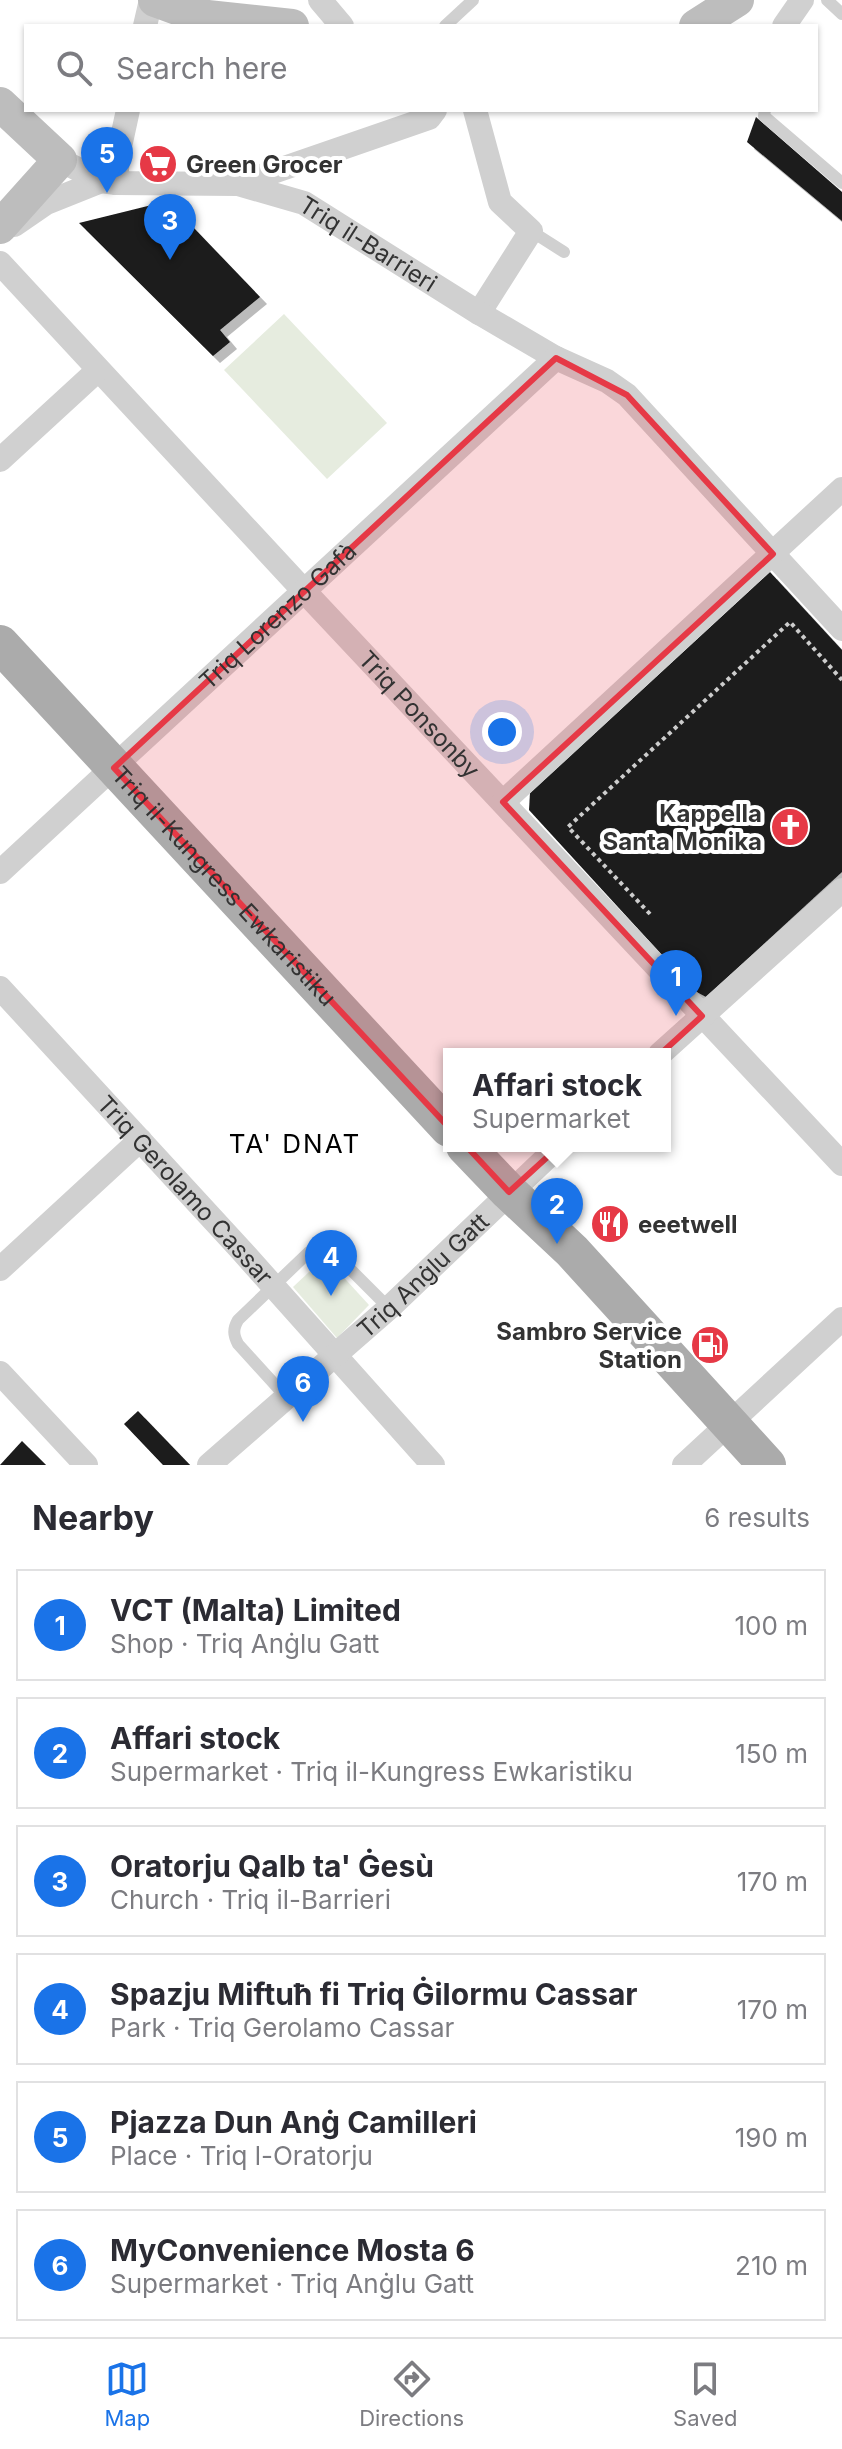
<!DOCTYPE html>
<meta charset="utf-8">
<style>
:root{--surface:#fff;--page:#f7f7f7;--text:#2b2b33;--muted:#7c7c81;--line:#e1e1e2;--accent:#1a73e8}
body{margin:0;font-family:Inter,sans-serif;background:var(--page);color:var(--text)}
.you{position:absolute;left:502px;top:732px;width:28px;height:28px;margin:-20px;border:6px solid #fff;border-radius:50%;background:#1a73e8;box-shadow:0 0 0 12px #1a73e833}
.badge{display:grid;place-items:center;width:52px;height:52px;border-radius:50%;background:var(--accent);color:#fff;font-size:26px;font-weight:700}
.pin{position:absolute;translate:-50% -66px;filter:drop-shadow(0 2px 4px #0008)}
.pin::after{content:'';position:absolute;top:42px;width:28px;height:24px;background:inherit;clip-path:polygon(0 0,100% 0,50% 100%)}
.popup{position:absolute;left:443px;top:1048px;width:228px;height:104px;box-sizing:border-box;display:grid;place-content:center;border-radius:0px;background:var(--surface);filter:drop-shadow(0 2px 6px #0005);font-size:26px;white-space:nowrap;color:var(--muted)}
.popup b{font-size:30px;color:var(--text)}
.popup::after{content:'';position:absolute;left:50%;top:100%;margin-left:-16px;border:16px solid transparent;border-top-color:var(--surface)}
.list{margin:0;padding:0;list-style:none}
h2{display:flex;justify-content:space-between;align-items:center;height:104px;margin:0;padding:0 32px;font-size:34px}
h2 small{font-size:26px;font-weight:400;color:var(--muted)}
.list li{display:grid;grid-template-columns:52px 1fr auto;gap:24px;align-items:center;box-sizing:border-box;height:112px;margin:0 16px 16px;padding:0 16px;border:2px solid var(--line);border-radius:0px}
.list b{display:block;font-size:30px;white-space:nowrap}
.list p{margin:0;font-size:26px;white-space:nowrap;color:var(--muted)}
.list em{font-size:26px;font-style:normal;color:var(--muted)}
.icon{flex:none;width:44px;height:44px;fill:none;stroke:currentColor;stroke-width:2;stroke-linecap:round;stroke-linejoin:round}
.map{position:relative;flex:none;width:842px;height:1465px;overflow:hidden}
.search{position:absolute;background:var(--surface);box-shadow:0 2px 6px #0004;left:24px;right:24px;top:24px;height:88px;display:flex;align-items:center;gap:20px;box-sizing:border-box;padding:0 28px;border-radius:0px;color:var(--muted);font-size:30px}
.sheet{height:872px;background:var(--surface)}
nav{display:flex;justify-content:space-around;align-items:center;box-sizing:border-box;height:112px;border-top:2px solid var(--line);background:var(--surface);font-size:22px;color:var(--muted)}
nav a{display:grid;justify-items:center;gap:4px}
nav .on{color:var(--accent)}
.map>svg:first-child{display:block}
.green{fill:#e6ecdf}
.building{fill:#1a1a1a;filter:url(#shadow)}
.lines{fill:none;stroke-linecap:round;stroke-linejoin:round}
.path{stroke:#cdcdcd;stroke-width:4;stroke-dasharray:4 4;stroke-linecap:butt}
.lane{stroke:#d0d0d0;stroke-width:12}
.street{stroke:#d0d0d0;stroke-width:24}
.secondary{stroke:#bdbdbd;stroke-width:34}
.primary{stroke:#ababab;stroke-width:38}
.marked{fill:#e63946;fill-opacity:0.2;stroke:#e63946;stroke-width:6;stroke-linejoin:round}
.labels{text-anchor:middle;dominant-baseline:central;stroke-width:8;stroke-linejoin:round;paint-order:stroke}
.poi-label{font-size:24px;font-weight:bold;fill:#333;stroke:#fff;text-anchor:start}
.street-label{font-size:24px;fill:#333;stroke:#fff}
.neighbourhood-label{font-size:26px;letter-spacing:2px;fill:#000;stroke:#fff}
</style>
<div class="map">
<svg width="842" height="1465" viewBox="0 0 842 1465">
<defs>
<filter id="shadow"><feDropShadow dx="7" dy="7" stdDeviation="0" flood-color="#0004"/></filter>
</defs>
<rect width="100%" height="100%" fill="#fff"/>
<g class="green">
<path d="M284,314L387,423L327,479L224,370Z"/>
<path d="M325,1257L369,1305L337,1338L293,1287Z"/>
</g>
<g class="building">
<path d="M756,117L842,192V221L747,142Z"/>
<path d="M168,201L260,297L220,330L230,342L213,356L79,223Z"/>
<path d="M770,572L842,650V872L706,997L695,991L529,810L530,793Z"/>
<path d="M138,1411L190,1465H163L124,1424Z"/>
<path d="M22,1441L46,1465H0Z"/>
</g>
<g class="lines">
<path class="path" d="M650,914L568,827L790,622L842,680"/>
<g class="lane">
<path d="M827,0L842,14"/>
<path d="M445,26L473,0"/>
<path d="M765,110L764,116L842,183"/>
<path d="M531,231L564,252"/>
<path d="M287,1398L238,1344C233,1334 233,1329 238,1320L309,1252C319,1247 324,1247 333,1252L389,1308"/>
</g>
<g class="street">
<path d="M320,0L342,26"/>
<path d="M145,26L151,0"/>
<path d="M784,26L802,0"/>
<path d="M475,110L500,202L531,231L479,313"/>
<path id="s1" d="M60,160L101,181L116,183L238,184L304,203L479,313L556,358L607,381L627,395L842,629"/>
<path d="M116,183L118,156L128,110"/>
<path d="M238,184L429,118L435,110"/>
<path d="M14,225L46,203L101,181"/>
<path id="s2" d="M0,263L305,592L842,1164"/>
<path d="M0,460L98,370"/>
<path d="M503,802L842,489"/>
<path id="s3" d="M0,872L556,358"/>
<path id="s4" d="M0,988L241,1250L433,1465"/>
<path d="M660,1054L842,890"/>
<path d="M0,1269L140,1140"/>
<path d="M0,1373L86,1465"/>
<path id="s5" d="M209,1465L389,1308L559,1146"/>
<path d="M684,1465L842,1319"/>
</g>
<g class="secondary">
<path d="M155,0L199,16L292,26"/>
<path d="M696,26L737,0"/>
<path d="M0,104L60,160L0,227"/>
</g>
<g class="primary">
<path id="s6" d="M0,644L449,1128"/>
<path d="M465,1146L509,1192L572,1251L767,1465"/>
</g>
</g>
<path class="marked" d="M556,358L627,395L773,554L503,802L702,1016L509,1192L114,768Z"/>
<defs>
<symbol id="supermarket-disc" viewBox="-11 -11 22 22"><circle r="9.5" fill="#e63946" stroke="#fff"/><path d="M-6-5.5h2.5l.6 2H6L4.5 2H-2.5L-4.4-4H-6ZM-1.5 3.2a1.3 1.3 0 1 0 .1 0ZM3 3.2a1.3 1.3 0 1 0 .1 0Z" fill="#fff"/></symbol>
<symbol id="church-disc" viewBox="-11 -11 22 22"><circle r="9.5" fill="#e63946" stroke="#fff"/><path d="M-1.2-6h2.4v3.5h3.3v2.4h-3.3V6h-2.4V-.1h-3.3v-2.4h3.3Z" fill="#fff"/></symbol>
<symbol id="restaurant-disc" viewBox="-11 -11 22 22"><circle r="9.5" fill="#e63946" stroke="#fff"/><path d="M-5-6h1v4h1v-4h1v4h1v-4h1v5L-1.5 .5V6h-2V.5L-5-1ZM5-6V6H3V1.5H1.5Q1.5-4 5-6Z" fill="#fff"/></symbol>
<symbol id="fuel-disc" viewBox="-11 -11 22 22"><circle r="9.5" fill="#e63946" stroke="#fff"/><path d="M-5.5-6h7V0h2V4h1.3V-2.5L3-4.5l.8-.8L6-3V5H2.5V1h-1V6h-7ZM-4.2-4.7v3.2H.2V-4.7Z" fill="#fff"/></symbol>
</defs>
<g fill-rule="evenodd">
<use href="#supermarket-disc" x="136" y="142" width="44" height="44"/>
<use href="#church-disc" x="768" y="805" width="44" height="44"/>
<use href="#restaurant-disc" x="588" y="1202" width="44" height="44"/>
<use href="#fuel-disc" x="688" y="1323" width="44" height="44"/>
</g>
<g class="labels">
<g class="poi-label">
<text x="186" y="164">Green Grocer</text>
<text x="762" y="813" text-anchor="end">Kappella<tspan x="762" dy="28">Santa Monika</tspan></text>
<text x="638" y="1224">eeetwell</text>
<text x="682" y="1331" text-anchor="end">Sambro Service<tspan x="682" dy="28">Station</tspan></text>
</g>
<g class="street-label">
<text stroke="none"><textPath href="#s1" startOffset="328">Triq il-Barrieri</textPath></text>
<text stroke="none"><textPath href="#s3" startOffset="378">Triq Lorenzo Gafà</textPath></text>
<text stroke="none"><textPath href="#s2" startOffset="616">Triq Ponsonby</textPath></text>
<text stroke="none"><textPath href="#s6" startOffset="330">Triq il-Kungress Ewkaristiku</textPath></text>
<text stroke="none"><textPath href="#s4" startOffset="274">Triq Gerolamo Cassar</textPath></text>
<text stroke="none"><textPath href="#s5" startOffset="286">Triq Anġlu Gatt</textPath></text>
</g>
<g class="neighbourhood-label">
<text x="295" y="1143">TA' DNAT</text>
</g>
</g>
</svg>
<div class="you"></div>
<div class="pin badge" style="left:676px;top:1016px">1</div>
<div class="pin badge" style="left:557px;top:1244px">2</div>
<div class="popup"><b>Affari stock</b>Supermarket</div>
<div class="pin badge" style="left:170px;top:260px">3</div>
<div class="pin badge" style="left:331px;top:1296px">4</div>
<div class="pin badge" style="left:107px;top:193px">5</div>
<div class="pin badge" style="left:303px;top:1422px">6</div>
<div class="search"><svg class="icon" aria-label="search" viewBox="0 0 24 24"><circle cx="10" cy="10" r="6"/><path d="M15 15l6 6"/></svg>Search here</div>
</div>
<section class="sheet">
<h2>Nearby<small>6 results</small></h2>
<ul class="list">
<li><span class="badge">1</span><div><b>VCT (Malta) Limited</b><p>Shop · Triq Anġlu Gatt</p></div><em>100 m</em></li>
<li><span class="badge">2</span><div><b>Affari stock</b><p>Supermarket · Triq il-Kungress Ewkaristiku</p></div><em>150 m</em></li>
<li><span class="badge">3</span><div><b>Oratorju Qalb ta' Ġesù</b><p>Church · Triq il-Barrieri</p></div><em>170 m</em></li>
<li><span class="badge">4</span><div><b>Spazju Miftuħ fi Triq Ġilormu Cassar</b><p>Park · Triq Gerolamo Cassar</p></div><em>170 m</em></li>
<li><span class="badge">5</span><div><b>Pjazza Dun Anġ Camilleri</b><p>Place · Triq l-Oratorju</p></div><em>190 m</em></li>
<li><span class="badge">6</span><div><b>MyConvenience Mosta 6</b><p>Supermarket · Triq Anġlu Gatt</p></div><em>210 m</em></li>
</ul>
</section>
<nav>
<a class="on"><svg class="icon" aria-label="map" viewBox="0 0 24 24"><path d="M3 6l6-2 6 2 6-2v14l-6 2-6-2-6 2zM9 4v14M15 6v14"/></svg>Map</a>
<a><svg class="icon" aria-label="directions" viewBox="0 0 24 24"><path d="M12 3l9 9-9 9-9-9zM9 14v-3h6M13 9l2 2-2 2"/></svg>Directions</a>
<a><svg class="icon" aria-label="saved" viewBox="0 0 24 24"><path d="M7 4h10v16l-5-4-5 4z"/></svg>Saved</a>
</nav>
